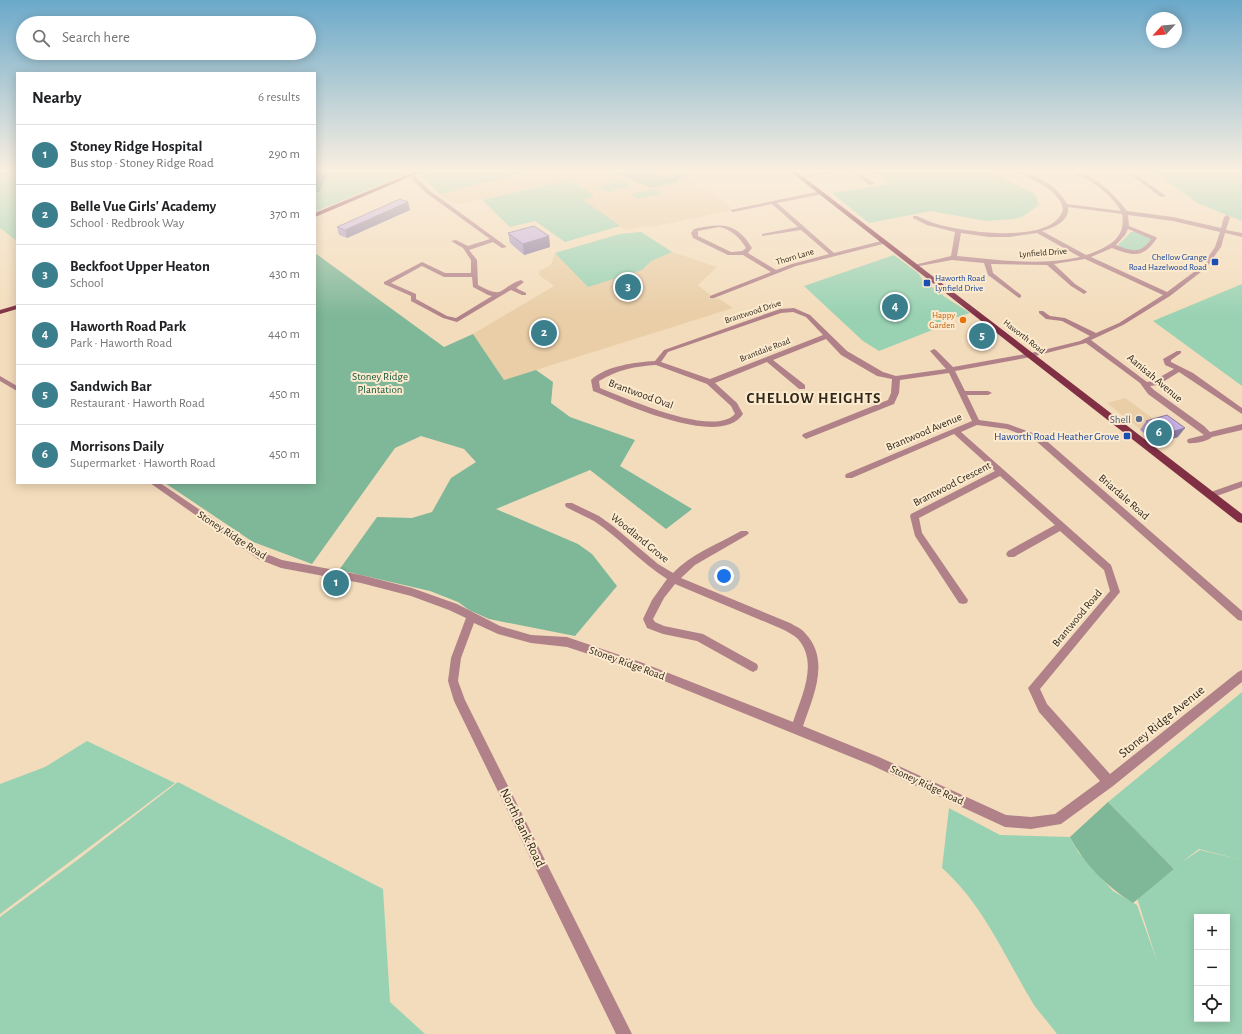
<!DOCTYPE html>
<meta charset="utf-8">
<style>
:root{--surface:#fff;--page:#f2f2f2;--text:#202124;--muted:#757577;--line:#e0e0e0;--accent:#3b7f8d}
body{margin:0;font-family:"Alegreya Sans",sans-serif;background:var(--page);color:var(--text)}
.controls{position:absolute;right:12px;bottom:12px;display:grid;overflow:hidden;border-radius:0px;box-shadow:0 2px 10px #0003}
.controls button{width:36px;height:36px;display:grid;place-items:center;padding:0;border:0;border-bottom:1px solid var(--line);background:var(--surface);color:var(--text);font:20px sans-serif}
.compass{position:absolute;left:1146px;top:12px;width:36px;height:36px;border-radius:50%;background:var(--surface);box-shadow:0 2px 10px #0003;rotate:244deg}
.you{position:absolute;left:724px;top:576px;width:14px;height:14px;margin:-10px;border:3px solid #fff;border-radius:50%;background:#1a73e8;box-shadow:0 0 0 6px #1a73e833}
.badge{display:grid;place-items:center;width:26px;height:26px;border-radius:50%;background:var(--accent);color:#fff;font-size:13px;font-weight:700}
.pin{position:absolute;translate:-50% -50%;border:2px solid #fff;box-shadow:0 1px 4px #0006}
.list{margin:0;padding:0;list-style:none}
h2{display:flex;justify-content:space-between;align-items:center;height:52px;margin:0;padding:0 16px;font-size:17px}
h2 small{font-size:13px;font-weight:400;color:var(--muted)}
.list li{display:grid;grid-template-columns:26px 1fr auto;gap:12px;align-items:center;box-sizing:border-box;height:60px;padding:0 16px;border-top:1px solid var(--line)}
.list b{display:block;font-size:15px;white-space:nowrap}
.list p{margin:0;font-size:13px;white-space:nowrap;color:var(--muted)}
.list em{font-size:13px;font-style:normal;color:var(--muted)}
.icon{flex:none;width:22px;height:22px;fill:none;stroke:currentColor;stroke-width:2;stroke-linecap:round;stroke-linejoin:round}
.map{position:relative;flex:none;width:1242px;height:1034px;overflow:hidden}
.search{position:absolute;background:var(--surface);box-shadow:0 2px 10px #0003;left:16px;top:16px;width:300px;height:44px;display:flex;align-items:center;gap:10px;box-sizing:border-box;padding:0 14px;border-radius:22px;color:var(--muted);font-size:15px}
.panel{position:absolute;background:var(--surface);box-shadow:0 2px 10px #0003;left:16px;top:72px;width:300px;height:412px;border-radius:0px}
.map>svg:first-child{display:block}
.built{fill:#e9cea7}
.green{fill:#99d2b3;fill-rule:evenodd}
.forest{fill:#7fb799}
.water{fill:#4f989d}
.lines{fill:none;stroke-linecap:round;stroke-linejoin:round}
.minor{fill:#b18189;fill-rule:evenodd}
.major{fill:#802f45;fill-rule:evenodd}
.wall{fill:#aa97c2}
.shaded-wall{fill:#8b7b9e}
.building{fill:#c6b0e2;stroke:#8b7b9e}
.transit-dot{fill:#1a4fb4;stroke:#fceacf;stroke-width:1.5}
.food-dot{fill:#e8710a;stroke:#fceacf;stroke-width:1.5}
.service-dot{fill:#5c6f8a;stroke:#fceacf;stroke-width:1.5}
.labels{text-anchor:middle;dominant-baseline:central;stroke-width:4;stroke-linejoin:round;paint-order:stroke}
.far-street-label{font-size:9px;fill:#30281b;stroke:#fceacf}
.far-transit-label{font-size:9px;fill:#164399;stroke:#fceacf;text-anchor:end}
.far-food-label{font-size:9px;fill:#c56008;stroke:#fceacf;text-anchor:end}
.park-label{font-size:11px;fill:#12573a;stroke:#fceacf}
.street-label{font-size:11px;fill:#30281b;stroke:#fceacf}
.service-label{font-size:11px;fill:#4e5e75;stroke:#fceacf;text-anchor:end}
.transit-label{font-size:11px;fill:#164399;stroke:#fceacf;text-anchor:end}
.near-street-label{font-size:13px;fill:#30281b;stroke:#fceacf}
.district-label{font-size:15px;font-weight:bold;letter-spacing:1px;fill:#30281b;stroke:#fceacf}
</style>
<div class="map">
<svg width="1242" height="1034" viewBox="0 0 1242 1034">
<rect width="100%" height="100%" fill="#f3dcbb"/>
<g class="built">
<path d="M527,172H611L652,188L678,179L682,174L662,178L656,172H741L697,180L692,185L723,200L733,210L652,227L647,226L624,230L584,200L593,196L568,180L460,204L449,201L440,194Z"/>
<path d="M641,232L672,252L717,267L698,285L715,299L718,298L733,308L504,380L473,334L554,286L539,275V271L551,265L555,253L620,234Z"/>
<path d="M1125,398L1178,437L1158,443L1107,403Z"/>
</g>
<g class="green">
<path d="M0,172H17V241L0,228Z"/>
<path d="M315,172H411L319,210L315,211Z"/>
<path d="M426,172H527L440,194L420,175Z"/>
<path d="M874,172H991L1035,194L1039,205L1022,217L1013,219L986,221L931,211L869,223L832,193L891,184Z"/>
<path d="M1155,172H1242V221L1197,203Z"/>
<path d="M568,180L593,194L594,196L584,200L620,226L565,242L535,221L510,227L482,200Z"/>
<path d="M620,180L630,185L608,192L598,187Z"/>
<path d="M656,189L661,194L637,199L631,194Z"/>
<path d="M641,232L672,252L651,261L642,270L588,287L555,253L620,234Z"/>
<path d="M1131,232H1137L1152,238L1146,247L1138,252L1123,249L1118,245Z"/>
<path d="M894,255L918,273L923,280L945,297L970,313L951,319L940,327L879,351L863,341L804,286Z"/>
<path d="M1242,284V386L1153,321Z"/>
<path d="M1242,692V860L1199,849L1182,862L1200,850L1242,860V1034H1057C1050,1024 1041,1015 1034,1005C1006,959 983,904 942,868L949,808L1000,835L1070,837L1078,852L1113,891L1137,905L1157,961L1137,898L1174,869L1108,802ZM1197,917H1227V1019H1197Z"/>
<path d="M87,741L175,783L0,914V784L45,767Z"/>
<path d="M178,782L383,889L390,1002L425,1034H0V917L80,858Z"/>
</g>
<g class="forest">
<path d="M611,172H656L662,178L682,174L685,176L678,179L677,182L652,188Z"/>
<path d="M315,253L444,347L473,334L504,380L536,370L553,382L551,403L570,417L635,440L620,466L692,509L666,529L590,470L496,509L578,544L592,554L617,586L575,636L489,619L469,610L458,602L430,591L339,570L377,517L412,518L432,512L451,478L476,462L464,449L421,436L395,448L312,564L253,542L165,483H315Z"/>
<path d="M1108,802L1174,869L1133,903C1107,887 1084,864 1070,837Z"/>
</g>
<path class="water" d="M315,172H325L327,176L319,192H315Z"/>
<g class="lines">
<g class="minor">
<path d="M824,172H833L801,179L798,177Z"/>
<path d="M852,172H857L875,184L870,185Z"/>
<path d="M1017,172C1035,172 1058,187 1067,204L1121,211C1112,196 1099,186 1084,178C1080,176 1076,175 1073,172C1091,170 1117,197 1127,211L1173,217L1221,228L1224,217L1227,215L1230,217L1226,230L1242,233V237L1225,233L1221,247L1206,268L1170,296L1123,325L1091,340L1147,382L1153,381L1174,369L1165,365L1163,359L1177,351H1181V353L1171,360V362L1193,373L1242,408V414L1179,372L1158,385L1150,386L1154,390L1204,426L1210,432L1242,424V430L1212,437C1208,441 1195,444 1188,443L1187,441L1188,439L1204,435L1148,394L1140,383L1086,343L1031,357L955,371L965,391H988L992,393L988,395H967L979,420L1008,424L1041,436L1242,611V621L1238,620L1035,440L1007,429L977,425L961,432L1111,565L1120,592L1040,689L1047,704L1110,774L1238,672L1242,670V682L1113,786L1061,824L1031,829L1005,827L871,765L637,670L567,647L531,643L498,634L474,623L461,658L458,681L465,700L632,1034H616L454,701L448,681L451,658L466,618L449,610L411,596L361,583L281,568L258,559L150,483H160L264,553L282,560L361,575L412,588L457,604L500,626L531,635L567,637L643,663L793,722C801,697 819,663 798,639C794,635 788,632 782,629L675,584L664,598L653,619L655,622L664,626L703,634L757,664L758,667L757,670L753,672L749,670L697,641L663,634L647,628L643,619L652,600L667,579C641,563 620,538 594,521C585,516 575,512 566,507L565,505L566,503H572L599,516L613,526L658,564L673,573C691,554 718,544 741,531H747L749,533L747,535L695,565L681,578L790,623C795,626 801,628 805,633C831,660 813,697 803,726L879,757L1006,815L1031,817L1055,814L1100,781L1039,712L1028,688L1110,591L1104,570L1060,531L1014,557H1008L1006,554L1008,551L1055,525L1000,476L919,518L922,533L968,600L967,603L963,604L959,603L915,536L910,516L911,514L995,471L954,434L852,478H846L845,476L846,474L972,421L949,373L900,380L899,393L894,404L806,439L802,436L803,434L888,400L891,393L892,379L877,376L841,355L826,339L773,360L805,385V389H799L767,362L715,383L737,403L743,414C720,449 623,403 593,391L591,380C605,366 636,362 655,361L664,350L780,309L794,308L810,315L847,351L883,372L896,376L946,369L930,351L934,349L936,350L953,367L1031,353L1080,341L1090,336L1062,321L1046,319L1039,313V311H1043L1050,316L1065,318L1096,333L1119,323L1163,295L1085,259L1054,264L1075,284L1086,291L1087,292L1084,294L1071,286L1047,265L991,264L993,273L1021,295V297L1019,298L988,275L984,263L952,260L914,267V265L951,256L955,232L927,225L913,218V216H917C927,221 938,225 949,227C975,233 1055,243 1063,209L1061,202L1052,191L1039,183ZM1068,207L1122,214C1127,239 1106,248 1086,255L1042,231C1053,228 1070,221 1068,207ZM1128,215L1173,221L1220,232L1215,247L1202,266L1167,292L1091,257L1112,248C1133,256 1143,259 1157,238L1156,237L1129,226ZM1128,229L1151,239C1140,255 1132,251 1116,245L1125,235ZM961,233L989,237H1010L1037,233L1080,257C1037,266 1000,260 957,256ZM793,312L806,317L823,335L710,379L661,362L668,352L781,313ZM656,365L707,384L731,406L735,414C713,438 626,398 600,388L599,381C617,370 636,366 656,365Z"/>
<path d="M1127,172H1132L1166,196L1161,197Z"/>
<path d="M409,174H413L429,190L507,247L502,248L493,242L469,250L477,260L478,285C505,300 498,288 521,280L524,282L516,288L526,293V295H522L511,290L457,322L443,318L411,301V296L384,284V282L422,262L445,273H471V260L463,248L451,241L456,240L468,246L490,239L425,192L409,176ZM422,266L444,277H472L473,287L488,295L492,296L456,318L447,316L416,299V294L391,283Z"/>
<path d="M821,191L824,193L823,194L777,203L834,253L885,240L888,242L887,243L796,266L714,298H710V296L771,272L743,255H728L693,238L691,233L694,229C720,223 737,222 752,248L748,253L776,270L792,264L829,254L801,230L762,236V234L798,227L772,204L733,212L730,210ZM719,227C731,229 740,238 746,248L742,251L731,252L698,236V231Z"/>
<path d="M0,376L17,386V391L0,381Z"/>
<path d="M1242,481V487L1211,498L1207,495L1208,493Z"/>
</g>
<g class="major">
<path d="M414,172H421L315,217V213Z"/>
<path d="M791,172H797L1242,514V523L1238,522Z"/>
<path d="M17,305V309L0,314V310Z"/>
</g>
</g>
<g class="wall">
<path d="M410,210L347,238L339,235L337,227Z"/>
<path d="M508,233L549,236L550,247L524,255L510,243Z"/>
<path d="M1146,421L1178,437L1158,443L1140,430Z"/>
</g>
<g class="shaded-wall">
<path d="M408,202L410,210L347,238L345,230Z"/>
<path d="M549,236L550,247L524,255L523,244Z"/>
<path d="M1185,428L1178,437L1158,443L1164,434Z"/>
</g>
<g class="building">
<path d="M400,199L408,202L345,230L337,227Z"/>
<path d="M534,226L549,236L523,244L508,233Z"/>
<path d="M1167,415L1185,428L1164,434L1146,421Z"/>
</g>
<linearGradient id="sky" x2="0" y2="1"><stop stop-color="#6ba9ca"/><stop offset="0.54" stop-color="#faefe0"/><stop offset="1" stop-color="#faefe0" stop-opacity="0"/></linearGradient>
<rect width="1242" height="316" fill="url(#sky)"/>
<g class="transit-dot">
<rect x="1211" y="258" width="8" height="8" rx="2"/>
<rect x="923" y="279" width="8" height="8" rx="2"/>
<rect x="1123" y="432" width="8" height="8" rx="2"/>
</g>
<circle class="food-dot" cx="963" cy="320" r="4"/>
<circle class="service-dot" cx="1139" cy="419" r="4"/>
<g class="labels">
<g class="far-street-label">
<text transform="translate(1043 253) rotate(-4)">Lynfield Drive</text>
<text transform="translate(795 257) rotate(-17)">Thorn Lane</text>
<text transform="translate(753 312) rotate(-18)">Brantwood Drive</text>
<text transform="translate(1024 337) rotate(38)">Haworth Road</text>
<text transform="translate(765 350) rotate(-21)">Brantdale Road</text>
</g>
<g class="far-transit-label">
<text x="1207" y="257">Chellow Grange<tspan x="1207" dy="10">Road Hazelwood Road</tspan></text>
<text x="935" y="278" text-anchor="start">Haworth Road<tspan x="935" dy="10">Lynfield Drive</tspan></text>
</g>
<g class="far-food-label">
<text x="955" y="315">Happy<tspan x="955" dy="10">Garden</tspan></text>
</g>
<g class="park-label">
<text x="380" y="376">Stoney Ridge<tspan x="380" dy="13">Plantation</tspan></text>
</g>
<g class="street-label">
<text transform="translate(1155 378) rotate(40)">Aanisah Avenue</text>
<text transform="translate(641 394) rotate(20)">Brantwood Oval</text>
<text transform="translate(924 432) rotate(-23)">Brantwood Avenue</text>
<text transform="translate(952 484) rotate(-27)">Brantwood Crescent</text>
<text transform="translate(1124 497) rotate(41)">Briardale Road</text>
<text transform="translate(232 535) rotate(33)">Stoney Ridge Road</text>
<text transform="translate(640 538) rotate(39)">Woodland Grove</text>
<text transform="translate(1077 618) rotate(-50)">Brantwood Road</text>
<text transform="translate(627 663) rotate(20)">Stoney Ridge Road</text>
<text transform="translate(927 785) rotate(25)">Stoney Ridge Road</text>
</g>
<g class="service-label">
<text x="1131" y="419">Shell</text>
</g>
<g class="transit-label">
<text x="1119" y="436">Haworth Road Heather Grove</text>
</g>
<g class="near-street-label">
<text transform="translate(1162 722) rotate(-39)">Stoney Ridge Avenue</text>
<text transform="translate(522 828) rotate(64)">North Bank Road</text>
</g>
<g class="district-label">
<text x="814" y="398">CHELLOW HEIGHTS</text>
</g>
</g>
</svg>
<div class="controls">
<button>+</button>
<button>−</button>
<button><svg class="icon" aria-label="locate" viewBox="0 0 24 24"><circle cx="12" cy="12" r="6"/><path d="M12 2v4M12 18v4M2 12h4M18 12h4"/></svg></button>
</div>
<svg class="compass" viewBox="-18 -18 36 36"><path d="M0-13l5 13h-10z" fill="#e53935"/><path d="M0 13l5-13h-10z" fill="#757577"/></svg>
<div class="you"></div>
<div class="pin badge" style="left:336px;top:583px">1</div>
<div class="pin badge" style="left:544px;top:333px">2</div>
<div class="pin badge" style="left:628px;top:287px">3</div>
<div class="pin badge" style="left:895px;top:307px">4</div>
<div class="pin badge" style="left:982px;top:336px">5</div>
<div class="pin badge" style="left:1159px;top:433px">6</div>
<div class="search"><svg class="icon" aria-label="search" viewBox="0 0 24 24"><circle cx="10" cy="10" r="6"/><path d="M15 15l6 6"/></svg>Search here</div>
<section class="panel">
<h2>Nearby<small>6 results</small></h2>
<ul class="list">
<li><span class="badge">1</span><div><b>Stoney Ridge Hospital</b><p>Bus stop · Stoney Ridge Road</p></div><em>290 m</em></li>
<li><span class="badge">2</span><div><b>Belle Vue Girls' Academy</b><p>School · Redbrook Way</p></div><em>370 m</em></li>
<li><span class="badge">3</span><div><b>Beckfoot Upper Heaton</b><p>School</p></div><em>430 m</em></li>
<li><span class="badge">4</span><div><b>Haworth Road Park</b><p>Park · Haworth Road</p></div><em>440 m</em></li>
<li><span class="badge">5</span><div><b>Sandwich Bar</b><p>Restaurant · Haworth Road</p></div><em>450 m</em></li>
<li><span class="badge">6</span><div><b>Morrisons Daily</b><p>Supermarket · Haworth Road</p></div><em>450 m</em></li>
</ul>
</section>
</div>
